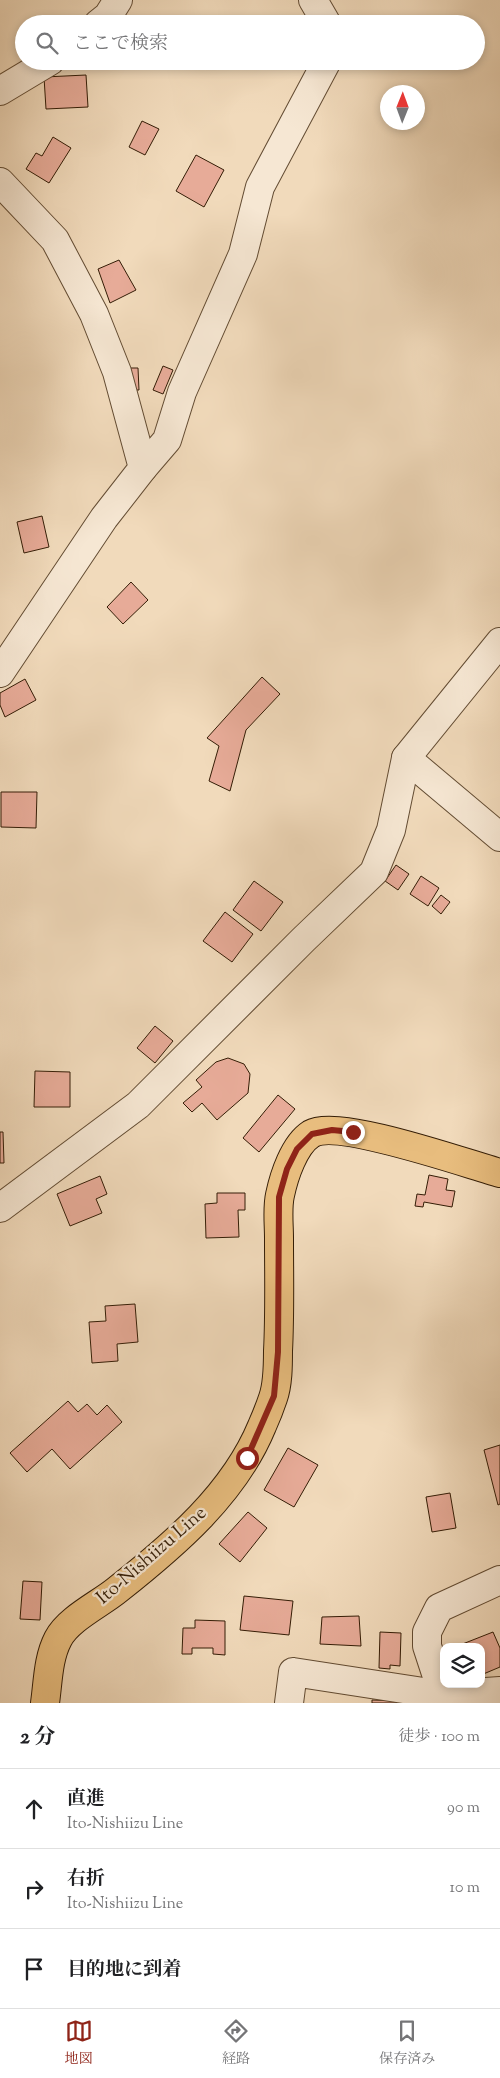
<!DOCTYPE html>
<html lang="ja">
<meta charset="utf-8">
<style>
:root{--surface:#fff;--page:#f6f6f6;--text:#202124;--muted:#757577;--line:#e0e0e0;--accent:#8f2418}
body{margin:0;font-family:"Sorts Mill Goudy","Noto Serif JP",serif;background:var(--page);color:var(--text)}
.controls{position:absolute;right:15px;bottom:15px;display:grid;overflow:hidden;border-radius:10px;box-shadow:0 2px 8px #0003}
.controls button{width:45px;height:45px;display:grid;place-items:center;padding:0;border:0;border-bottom:1px solid var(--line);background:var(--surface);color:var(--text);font:25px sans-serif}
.compass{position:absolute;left:380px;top:85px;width:45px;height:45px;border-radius:50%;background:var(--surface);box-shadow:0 2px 8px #0003;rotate:1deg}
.stop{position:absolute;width:15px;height:15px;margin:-11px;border:4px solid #8f2418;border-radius:50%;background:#fff}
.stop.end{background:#8f2418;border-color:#fff;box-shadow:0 1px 5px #0008}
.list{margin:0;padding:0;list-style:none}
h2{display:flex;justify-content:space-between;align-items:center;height:65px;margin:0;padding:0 20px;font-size:21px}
h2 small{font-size:16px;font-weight:400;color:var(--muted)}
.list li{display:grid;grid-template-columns:32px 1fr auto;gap:15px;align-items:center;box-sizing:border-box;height:80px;padding:0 20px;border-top:1px solid var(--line)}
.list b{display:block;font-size:19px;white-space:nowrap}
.list p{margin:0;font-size:16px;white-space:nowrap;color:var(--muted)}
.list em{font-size:16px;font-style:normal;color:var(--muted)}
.icon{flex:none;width:28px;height:28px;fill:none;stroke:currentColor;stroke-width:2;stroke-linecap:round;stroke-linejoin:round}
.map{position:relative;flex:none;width:500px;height:1703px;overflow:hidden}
.search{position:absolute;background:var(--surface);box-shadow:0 2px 8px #0003;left:15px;right:15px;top:15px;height:55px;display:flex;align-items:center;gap:12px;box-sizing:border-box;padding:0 18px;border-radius:28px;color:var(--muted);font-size:19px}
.sheet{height:305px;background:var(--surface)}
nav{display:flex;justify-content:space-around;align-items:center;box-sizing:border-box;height:70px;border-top:1px solid var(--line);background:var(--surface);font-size:14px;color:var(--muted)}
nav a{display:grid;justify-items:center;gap:2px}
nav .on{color:var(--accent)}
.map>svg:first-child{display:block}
.building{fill:#e7ab98;stroke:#341d06}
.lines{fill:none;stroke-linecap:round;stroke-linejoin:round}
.minor-casing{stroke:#634c33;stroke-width:30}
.major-casing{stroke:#341d06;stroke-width:30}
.minor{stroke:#f6e7d3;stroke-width:28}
.major{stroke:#e8bd7e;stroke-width:28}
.route{stroke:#8f2418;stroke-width:6}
.labels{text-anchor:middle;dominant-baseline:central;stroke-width:4.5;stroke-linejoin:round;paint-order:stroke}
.street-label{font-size:19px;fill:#341d06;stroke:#f6e7d3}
</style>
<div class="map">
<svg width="500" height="1703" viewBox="0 0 500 1703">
<rect width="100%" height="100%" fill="#f1dabb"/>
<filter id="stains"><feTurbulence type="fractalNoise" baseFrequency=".004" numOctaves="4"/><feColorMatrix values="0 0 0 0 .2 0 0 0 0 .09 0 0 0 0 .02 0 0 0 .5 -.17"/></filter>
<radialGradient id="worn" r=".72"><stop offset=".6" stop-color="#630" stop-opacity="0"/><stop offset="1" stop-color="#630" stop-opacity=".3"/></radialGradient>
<g class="building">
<path d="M86,75L88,107L46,109L44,77Z"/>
<path d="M142,121L159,129L145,155L129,147Z"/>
<path d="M53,137L71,148L49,183L26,169L36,153L42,156Z"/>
<path d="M196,155L224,170L204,207L176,191Z"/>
<path d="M119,260L136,290L110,303L98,269Z"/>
<path d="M163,366L173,370L163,394L153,390Z"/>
<path d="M129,368H138L139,390H130Z"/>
<path d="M42,516L49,547L24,553L17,522Z"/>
<path d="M131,582L148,600L123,624L107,607Z"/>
<path d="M262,677L280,694L246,730L230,791L209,781L219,746L207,738Z"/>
<path d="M25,679L36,700L5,717L0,705V693Z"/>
<path d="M1,792H37L36,828L1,827Z"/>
<path d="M396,865L409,874L398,890L385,881Z"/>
<path d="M421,876L439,888L428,906L410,894Z"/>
<path d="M254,881L283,902L261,931L233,910Z"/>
<path d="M441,895L450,902L441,914L432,906Z"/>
<path d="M225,912L253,934L232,962L203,941Z"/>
<path d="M155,1026L173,1041L155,1063L137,1048Z"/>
<path d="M228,1058L244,1064L250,1074L248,1093L217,1120L202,1103L192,1112L183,1103L202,1087L196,1080L216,1062Z"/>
<path d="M35,1071L70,1072V1107H34Z"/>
<path d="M278,1095L295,1109L259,1152L243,1138Z"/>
<path d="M0,1132H3L4,1163H0Z"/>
<path d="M429,1175L448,1179L446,1190L455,1191L452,1207L424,1202L423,1207L415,1206L417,1194L425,1195Z"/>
<path d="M100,1176L107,1194L96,1199L102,1213L70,1226L57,1194Z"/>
<path d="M217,1193H245V1210H238L239,1237L206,1238L205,1204L217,1203Z"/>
<path d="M135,1304L138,1342L117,1344L118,1361L92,1363L89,1322L106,1321L105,1306Z"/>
<path d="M68,1401L78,1412L87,1404L97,1415L107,1405L122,1422L70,1469L52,1449L27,1472L10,1453Z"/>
<path d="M500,1445V1504L498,1505L484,1450Z"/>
<path d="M288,1448L318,1465L294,1507L264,1490Z"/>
<path d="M450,1493L456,1528L432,1532L426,1497Z"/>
<path d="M248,1512L267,1528L240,1562L219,1544Z"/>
<path d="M23,1581L42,1582L40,1620L20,1619Z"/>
<path d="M244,1596L293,1601L289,1635L240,1630Z"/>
<path d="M359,1616L361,1646L320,1644L322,1617Z"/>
<path d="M195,1620L225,1621V1655L213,1654V1648H192V1654H182L183,1628H195Z"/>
<path d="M380,1632L401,1633L400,1666L390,1665V1669L379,1668Z"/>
<path d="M493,1632L500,1648V1667L481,1675V1647L460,1645Z"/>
<path d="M372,1700L407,1701V1703H372Z"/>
</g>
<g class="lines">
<defs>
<g id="minor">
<path d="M313,0L327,24"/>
<path d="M98,24L108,16L118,0"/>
<path d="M0,91L50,61"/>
<path d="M0,182L55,240L94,314L117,372L143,468L104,518L0,673"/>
<path d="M143,468L167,440L182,392L243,254L260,187L327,61"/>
<path d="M406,758L500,837"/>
<path d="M0,1208L138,1105L304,939L374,872L391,830L406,758L500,642"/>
<path d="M289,1703L293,1672L443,1695L500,1691"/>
<path d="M443,1703V1695L427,1646V1632L439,1608L500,1580"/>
</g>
<path id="major" d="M45,1703C48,1682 48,1658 58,1639C68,1619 100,1604 117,1590C174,1545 234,1494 262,1426C266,1417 270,1407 273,1398C278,1384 278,1365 278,1351C280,1313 279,1275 279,1238C279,1224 277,1208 280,1195C284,1176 294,1145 311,1134C338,1118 467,1164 500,1173"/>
</defs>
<use href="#minor" class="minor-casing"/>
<use href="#major" class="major-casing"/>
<use href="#minor" class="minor"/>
<use href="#major" class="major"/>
</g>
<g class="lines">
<path class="route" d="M247,1458L274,1396L278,1352L279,1197L287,1169L297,1149L312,1134L332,1130L353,1132"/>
</g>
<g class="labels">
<g class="street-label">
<text transform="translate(152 1556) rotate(-41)">Ito-Nishiizu Line</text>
</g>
</g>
<rect width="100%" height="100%" filter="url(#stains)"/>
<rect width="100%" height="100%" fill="url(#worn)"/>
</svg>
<div class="controls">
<button><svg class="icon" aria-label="layers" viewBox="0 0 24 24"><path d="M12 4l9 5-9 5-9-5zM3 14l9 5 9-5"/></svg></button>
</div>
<svg class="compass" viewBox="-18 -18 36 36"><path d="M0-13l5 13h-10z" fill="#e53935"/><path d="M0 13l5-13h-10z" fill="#757577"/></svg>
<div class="stop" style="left:247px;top:1458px"></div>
<div class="stop end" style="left:353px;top:1132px"></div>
<div class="search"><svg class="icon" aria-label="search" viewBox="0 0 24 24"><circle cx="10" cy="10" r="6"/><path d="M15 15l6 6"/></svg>ここで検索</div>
</div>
<section class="sheet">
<h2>2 分<small>徒歩 · 100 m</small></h2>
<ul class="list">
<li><svg class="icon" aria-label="ahead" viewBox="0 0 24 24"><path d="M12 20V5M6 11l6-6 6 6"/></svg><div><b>直進</b><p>Ito-Nishiizu Line</p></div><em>90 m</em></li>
<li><svg class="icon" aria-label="right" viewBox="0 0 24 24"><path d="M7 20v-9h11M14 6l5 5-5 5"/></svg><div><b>右折</b><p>Ito-Nishiizu Line</p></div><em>10 m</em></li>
<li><svg class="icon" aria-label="arrive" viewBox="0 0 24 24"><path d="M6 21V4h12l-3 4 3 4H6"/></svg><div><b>目的地に到着</b></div></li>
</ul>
</section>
<nav>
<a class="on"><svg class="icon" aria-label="map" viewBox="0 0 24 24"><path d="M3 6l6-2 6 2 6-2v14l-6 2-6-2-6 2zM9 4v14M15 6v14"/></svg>地図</a>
<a><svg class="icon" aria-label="directions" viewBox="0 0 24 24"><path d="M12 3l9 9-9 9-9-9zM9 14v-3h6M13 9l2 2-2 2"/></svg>経路</a>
<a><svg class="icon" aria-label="saved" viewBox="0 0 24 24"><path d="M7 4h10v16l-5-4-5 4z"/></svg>保存済み</a>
</nav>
